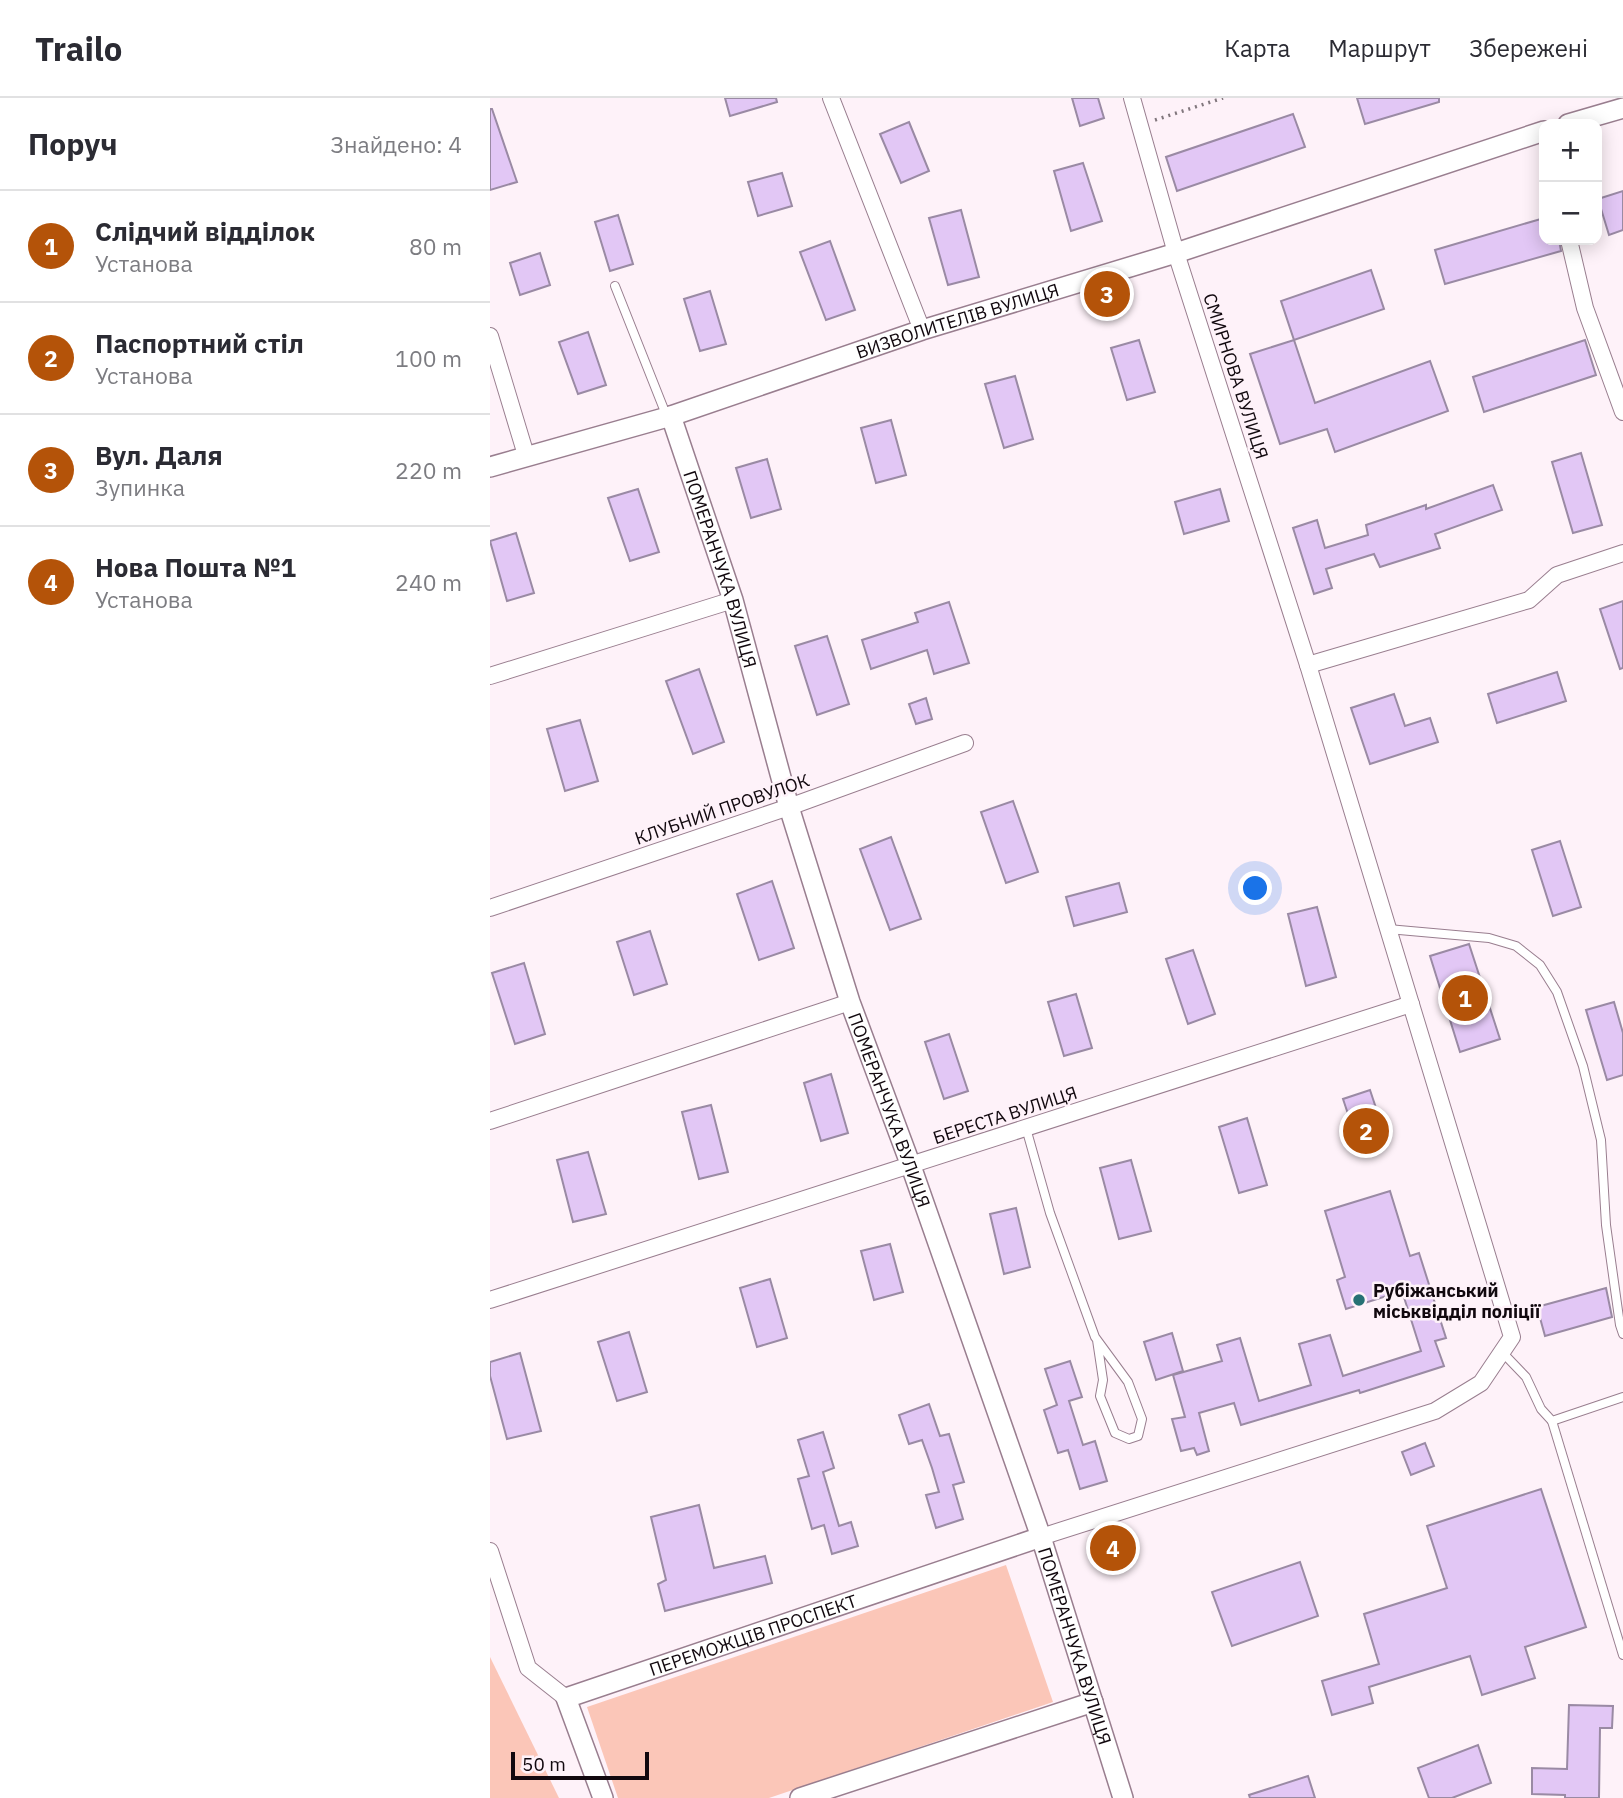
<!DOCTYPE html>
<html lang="uk">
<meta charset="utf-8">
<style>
:root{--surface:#fff;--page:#f7f7f7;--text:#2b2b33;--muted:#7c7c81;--line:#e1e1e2;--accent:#b45309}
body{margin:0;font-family:"IBM Plex Sans",sans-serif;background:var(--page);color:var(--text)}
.controls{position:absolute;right:21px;top:21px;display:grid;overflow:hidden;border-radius:14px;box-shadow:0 4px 18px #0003}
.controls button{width:63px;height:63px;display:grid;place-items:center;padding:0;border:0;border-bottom:2px solid var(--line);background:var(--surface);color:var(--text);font:35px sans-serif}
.scale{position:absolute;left:21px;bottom:18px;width:138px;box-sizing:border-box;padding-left:7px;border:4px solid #11080e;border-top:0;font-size:19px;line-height:24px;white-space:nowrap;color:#11080e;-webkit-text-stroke:5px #fef2f9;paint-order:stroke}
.you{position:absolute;left:766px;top:791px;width:24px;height:24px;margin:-18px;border:5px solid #fff;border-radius:50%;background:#1a73e8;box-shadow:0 0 0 10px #1a73e833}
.badge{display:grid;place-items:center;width:46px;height:46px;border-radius:50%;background:var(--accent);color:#fff;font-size:23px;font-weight:700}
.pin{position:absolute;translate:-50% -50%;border:4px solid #fff;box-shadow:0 2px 7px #0006}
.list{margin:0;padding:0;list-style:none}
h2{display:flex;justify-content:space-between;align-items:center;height:91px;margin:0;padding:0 28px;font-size:30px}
h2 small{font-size:23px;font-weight:400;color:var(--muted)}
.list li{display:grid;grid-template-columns:46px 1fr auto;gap:21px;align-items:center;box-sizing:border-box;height:112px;padding:0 28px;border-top:2px solid var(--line)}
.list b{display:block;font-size:26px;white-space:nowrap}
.list p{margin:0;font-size:23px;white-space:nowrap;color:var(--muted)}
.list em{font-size:23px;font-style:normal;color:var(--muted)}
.map{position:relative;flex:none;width:1133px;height:1700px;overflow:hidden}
header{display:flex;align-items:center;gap:42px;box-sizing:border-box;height:98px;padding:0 35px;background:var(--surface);border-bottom:2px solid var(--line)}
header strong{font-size:33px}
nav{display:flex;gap:38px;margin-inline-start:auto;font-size:24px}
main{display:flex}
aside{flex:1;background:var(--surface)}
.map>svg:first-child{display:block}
.green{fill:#fbc6b8}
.building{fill:#e2c7f5;stroke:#9a8aa4;stroke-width:2}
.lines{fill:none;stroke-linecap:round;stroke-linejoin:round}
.service-casing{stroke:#997e8f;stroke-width:10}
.minor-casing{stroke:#997e8f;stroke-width:18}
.tertiary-casing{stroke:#997e8f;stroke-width:22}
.path{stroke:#81777d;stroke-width:3.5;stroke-dasharray:2 5;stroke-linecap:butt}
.service{stroke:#fff;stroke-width:8}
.minor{stroke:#fff;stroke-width:16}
.tertiary{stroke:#fff;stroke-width:19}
.poi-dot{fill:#267174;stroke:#fef2f9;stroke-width:2.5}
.labels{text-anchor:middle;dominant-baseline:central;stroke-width:5;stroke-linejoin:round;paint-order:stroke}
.street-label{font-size:18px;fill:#11080e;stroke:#fef2f9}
.poi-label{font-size:18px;font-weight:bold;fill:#11080e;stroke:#fef2f9;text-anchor:start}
</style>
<header>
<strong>Trailo</strong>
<nav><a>Карта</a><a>Маршрут</a><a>Збережені</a></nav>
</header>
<main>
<aside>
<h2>Поруч<small>Знайдено: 4</small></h2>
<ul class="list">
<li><span class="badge">1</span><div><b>Слідчий відділок</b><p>Установа</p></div><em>80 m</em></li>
<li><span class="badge">2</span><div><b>Паспортний стіл</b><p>Установа</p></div><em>100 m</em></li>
<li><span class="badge">3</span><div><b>Вул. Даля</b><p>Зупинка</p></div><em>220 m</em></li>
<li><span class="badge">4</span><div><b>Нова Пошта №1</b><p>Установа</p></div><em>240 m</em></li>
</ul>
</aside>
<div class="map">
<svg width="1133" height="1700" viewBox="0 0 1133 1700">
<rect width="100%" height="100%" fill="#fef2f9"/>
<g class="green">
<path d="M516,1467L563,1604L279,1700H128L97,1609Z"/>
<path d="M0,1559L69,1700H0Z"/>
</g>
<g class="building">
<path d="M235,0H286L287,4L240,18Z"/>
<path d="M582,0H608L614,20L590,28Z"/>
<path d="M867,0H949V4L875,26Z"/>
<path d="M0,11H2L27,84L0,92Z"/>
<path d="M803,16L815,49L687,93L676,59Z"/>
<path d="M419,24L439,73L411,85L390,36Z"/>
<path d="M593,65L612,123L581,133L564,73Z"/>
<path d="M292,75L302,108L268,118L258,84Z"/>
<path d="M1133,93V132L1119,137L1108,101Z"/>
<path d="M471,112L489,179L458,187L439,120Z"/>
<path d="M128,117L143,166L120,173L105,124Z"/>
<path d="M1054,120V142H1069L1071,153L955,186L945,152Z"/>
<path d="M340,143L365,212L336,222L310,154Z"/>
<path d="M50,155L60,187L30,197L20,165Z"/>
<path d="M881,172L894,211L804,242L791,203Z"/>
<path d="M220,193L236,246L210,253L194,201Z"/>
<path d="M98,234L116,287L88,296L69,244Z"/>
<path d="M649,242L665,294L637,302L621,250Z"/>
<path d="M804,242L825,305L940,263L958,313L845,354L837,331L790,346L760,256Z"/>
<path d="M1095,242L1106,277L994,314L983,279Z"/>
<path d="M525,278L543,341L514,350L495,286Z"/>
<path d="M401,322L416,377L386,385L371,330Z"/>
<path d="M1091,355L1112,427L1083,435L1062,364Z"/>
<path d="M277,361L291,411L261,420L246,370Z"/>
<path d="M1003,387L1012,412L945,436L950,450L890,469L884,456L836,471L842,490L824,496L803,430L827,422L835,450L878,437L876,427L936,407V411Z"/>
<path d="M148,391L169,454L140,463L118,400Z"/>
<path d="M730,391L739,423L694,436L685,404Z"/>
<path d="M26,435L44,495L17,503L0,443Z"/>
<path d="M1133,503V570L1130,571L1110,511Z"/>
<path d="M459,504L479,565L444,576L437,552L381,571L372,542L428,524L425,515Z"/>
<path d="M337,538L359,606L327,617L305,548Z"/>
<path d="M209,571L234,644L203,656L176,583Z"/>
<path d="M1067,574L1076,603L1007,625L998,596Z"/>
<path d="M904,596L915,628L940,620L948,644L880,666L861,610Z"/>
<path d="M436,600L442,621L426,626L419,606Z"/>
<path d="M90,622L108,683L75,693L57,631Z"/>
<path d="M523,703L548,774L516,785L491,714Z"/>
<path d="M401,739L431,821L400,832L370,751Z"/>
<path d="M1070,743L1091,809L1063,818L1042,752Z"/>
<path d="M282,783L304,850L269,862L247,796Z"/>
<path d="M629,785L637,814L584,828L576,799Z"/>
<path d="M827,809L846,879L816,888L798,816Z"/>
<path d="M160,833L177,886L144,897L127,844Z"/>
<path d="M979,846L1010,941L970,954L940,858Z"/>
<path d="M703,852L725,916L698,926L676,861Z"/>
<path d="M34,865L55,936L25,946L2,875Z"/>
<path d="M586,896L602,950L574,958L558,904Z"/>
<path d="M1124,904L1133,935V977L1117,982L1096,912Z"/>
<path d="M459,936L478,993L454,1001L435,944Z"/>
<path d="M341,976L358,1035L331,1043L314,985Z"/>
<path d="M880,992L895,1037L868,1046L853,1001Z"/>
<path d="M221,1007L238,1074L209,1081L192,1014Z"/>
<path d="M757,1020L777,1087L749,1095L729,1029Z"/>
<path d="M98,1054L116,1116L83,1124L67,1062Z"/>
<path d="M641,1062L661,1133L629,1141L610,1070Z"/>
<path d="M900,1093L920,1158L929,1155L956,1240L945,1243L954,1268L870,1295L869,1292L751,1327L744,1305L709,1315L719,1353L707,1357L704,1350L691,1353L682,1321L695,1319L683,1277L732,1263L727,1247L750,1240L769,1303L821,1287L809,1246L840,1237L853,1278L931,1253L912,1193L856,1211L847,1182L855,1179L835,1113Z"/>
<path d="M526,1110L540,1169L514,1176L500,1116Z"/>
<path d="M400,1146L413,1194L384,1202L371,1153Z"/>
<path d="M280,1181L297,1240L267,1249L250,1190Z"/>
<path d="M1116,1190L1122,1219L1055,1238L1047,1209Z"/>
<path d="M139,1234L157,1294L127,1303L108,1244Z"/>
<path d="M682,1235L693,1273L666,1282L654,1244Z"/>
<path d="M30,1255L51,1333L17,1341L0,1278V1264Z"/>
<path d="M580,1263L592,1299L579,1303L593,1347L605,1343L617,1383L590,1391L578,1352L568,1355L554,1312L567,1307L555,1271Z"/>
<path d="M439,1306L450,1338L459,1336L474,1384L463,1387L473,1421L446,1430L436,1397L449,1394L442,1370L432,1342L419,1346L409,1317Z"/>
<path d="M333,1334L344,1370L333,1374L349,1428L361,1424L368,1448L342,1456L334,1427L322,1431L308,1381L319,1378L308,1342Z"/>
<path d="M935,1345L944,1368L921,1377L912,1354Z"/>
<path d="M1051,1391L1096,1529L1035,1549L1045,1580L992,1597L980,1558L879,1589L883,1605L842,1617L832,1583L889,1566L874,1516L957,1490L937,1428Z"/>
<path d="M209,1407L224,1470L275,1458L282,1485L175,1513L168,1486L176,1482L161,1419Z"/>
<path d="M633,1434L639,1453L611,1461L606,1442Z"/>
<path d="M810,1464L828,1518L742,1548L722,1494Z"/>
<path d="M1079,1607L1123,1608L1122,1630H1110L1109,1700H1075V1697L1042,1696V1670L1077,1671Z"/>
<path d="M988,1647L1001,1685L962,1700H939L928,1670Z"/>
<path d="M818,1678L825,1700H760L759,1697Z"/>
</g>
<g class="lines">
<defs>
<g id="service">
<path d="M125,188L177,319"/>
<path d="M898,831L999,840L1026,848L1050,867L1067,894L1093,968L1111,1042L1116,1127L1130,1227L1133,1236"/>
<path d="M536,1030L560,1115L605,1239L638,1284L652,1321L648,1338L639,1341L625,1335L610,1298L613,1282L607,1242"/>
<path d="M1012,1254L1036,1279L1051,1311L1062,1323L1133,1299"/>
<path d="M1062,1323L1133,1557"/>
</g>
<g id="minor">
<path d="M341,0L432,232"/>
<path d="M1079,142L1095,210L1133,314"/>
<path d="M0,238L36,357"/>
<path d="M818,567L1039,502L1067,477L1133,455"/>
<path d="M0,578L243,502"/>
<path d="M0,810L299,709L475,645"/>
<path d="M0,1023L360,904"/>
<path d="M0,1202L921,906"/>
<path d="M551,1439L945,1313L991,1285L1022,1239L818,567L686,155L642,0"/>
<path d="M0,1453L38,1570L76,1600"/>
</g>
<g id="tertiary">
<path d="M1078,26L1133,10"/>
<path id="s1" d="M181,318L243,502L299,709L360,904L421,1068L551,1439L633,1700"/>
<path id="s2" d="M0,369L181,318L432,232L686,155L1054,33"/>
<path id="s3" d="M113,1700L76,1600L551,1439"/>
<path d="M310,1700L603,1604"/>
</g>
</defs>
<use href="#service" class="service-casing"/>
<use href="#minor" class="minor-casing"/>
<use href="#tertiary" class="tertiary-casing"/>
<path class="path" d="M665,22L733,0"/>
<use href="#service" class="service"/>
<use href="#minor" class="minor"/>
<use href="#tertiary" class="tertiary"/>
</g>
<circle class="poi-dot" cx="869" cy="1202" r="7"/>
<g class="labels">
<g class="street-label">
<text stroke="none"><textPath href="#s2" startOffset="490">ВИЗВОЛИТЕЛІВ ВУЛИЦЯ</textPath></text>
<text transform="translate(746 278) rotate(72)">СМИРНОВА ВУЛИЦЯ</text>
<text stroke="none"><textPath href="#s1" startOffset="161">ПОМЕРАНЧУКА ВУЛИЦЯ</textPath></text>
<text transform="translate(232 711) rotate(-19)">КЛУБНИЙ ПРОВУЛОК</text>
<text stroke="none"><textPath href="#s1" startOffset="728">ПОМЕРАНЧУКА ВУЛИЦЯ</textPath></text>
<text transform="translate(515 1017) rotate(-18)">БЕРЕСТА ВУЛИЦЯ</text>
<text stroke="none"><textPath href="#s3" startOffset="304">ПЕРЕМОЖЦІВ ПРОСПЕКТ</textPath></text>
<text stroke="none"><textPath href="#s1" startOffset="1295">ПОМЕРАНЧУКА ВУЛИЦЯ</textPath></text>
</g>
<g class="poi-label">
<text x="883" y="1192">Рубіжанський<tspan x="883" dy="21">міськвідділ поліції</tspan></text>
</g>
</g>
</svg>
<div class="controls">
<button>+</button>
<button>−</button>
</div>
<div class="scale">50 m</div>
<div class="you"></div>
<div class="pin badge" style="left:975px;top:900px">1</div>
<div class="pin badge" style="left:876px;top:1033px">2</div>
<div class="pin badge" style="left:617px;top:196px">3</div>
<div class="pin badge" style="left:623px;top:1450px">4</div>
</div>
</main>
